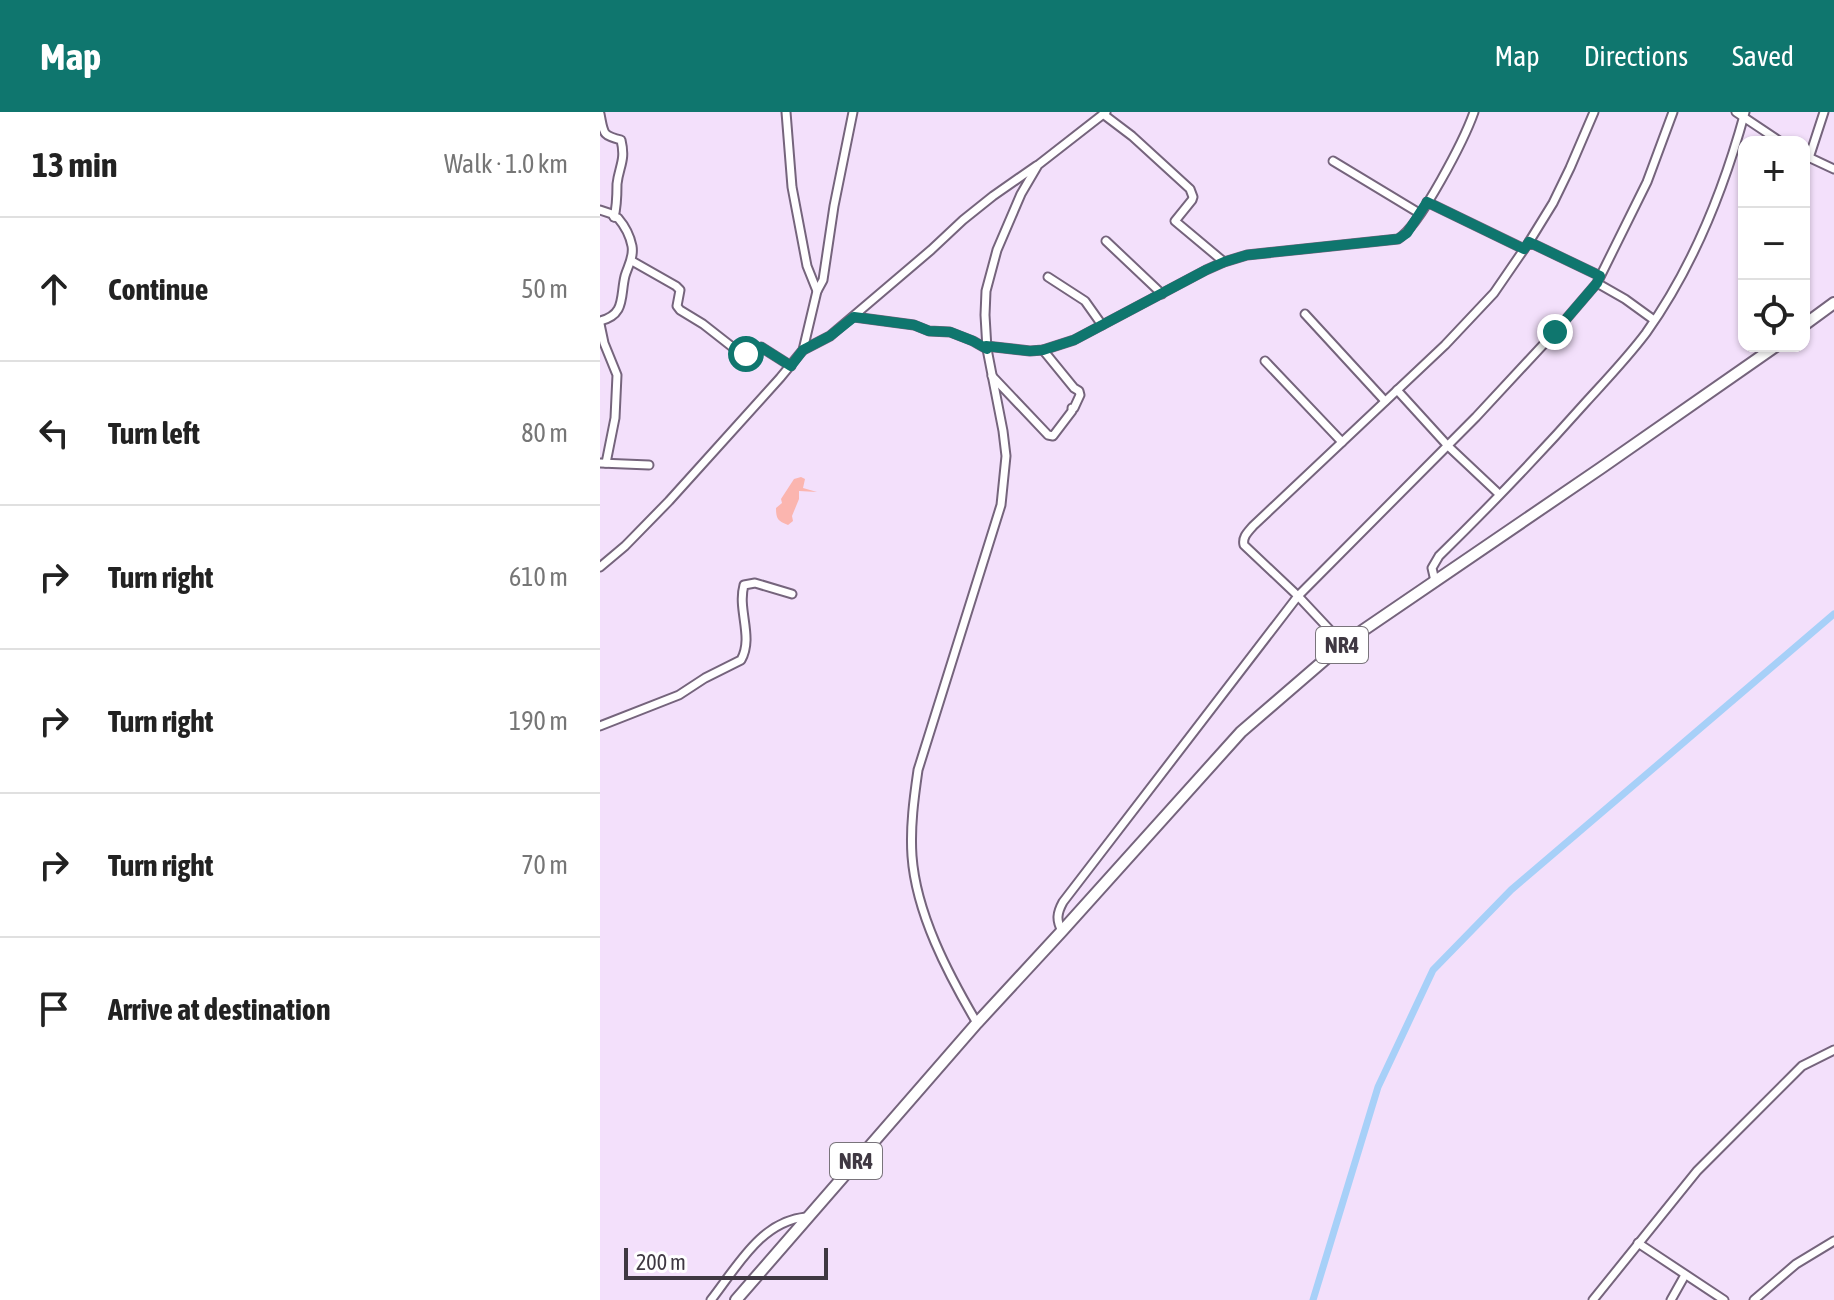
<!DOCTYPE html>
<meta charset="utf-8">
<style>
:root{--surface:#fff;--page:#f2f2f2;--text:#222;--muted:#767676;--line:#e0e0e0;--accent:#0f766e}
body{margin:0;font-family:"Asap Condensed",sans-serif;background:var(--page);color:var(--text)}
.controls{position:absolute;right:24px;top:24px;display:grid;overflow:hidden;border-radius:16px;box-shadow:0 2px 6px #0004}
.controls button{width:72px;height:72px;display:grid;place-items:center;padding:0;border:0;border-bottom:2px solid var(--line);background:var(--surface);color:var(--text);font:40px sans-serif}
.scale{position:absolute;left:24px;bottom:20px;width:204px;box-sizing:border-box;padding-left:8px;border:4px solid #3f3842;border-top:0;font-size:22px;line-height:28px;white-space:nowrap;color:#3f3842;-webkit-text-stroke:6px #fff;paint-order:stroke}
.stop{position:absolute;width:24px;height:24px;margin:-18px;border:6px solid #0f766e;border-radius:50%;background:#fff}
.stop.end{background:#0f766e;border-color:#fff;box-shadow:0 2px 8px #0008}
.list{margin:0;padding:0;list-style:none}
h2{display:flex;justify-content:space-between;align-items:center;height:104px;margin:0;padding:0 32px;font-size:34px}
h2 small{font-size:26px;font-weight:400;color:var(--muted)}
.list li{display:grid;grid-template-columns:52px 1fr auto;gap:24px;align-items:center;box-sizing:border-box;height:144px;padding:0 32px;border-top:2px solid var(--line)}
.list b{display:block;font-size:30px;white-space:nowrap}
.list em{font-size:26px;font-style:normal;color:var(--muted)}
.icon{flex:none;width:44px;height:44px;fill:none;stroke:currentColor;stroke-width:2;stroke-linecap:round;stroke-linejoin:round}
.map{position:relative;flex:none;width:1234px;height:1188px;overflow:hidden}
header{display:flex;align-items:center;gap:48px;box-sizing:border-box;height:112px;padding:0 40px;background:var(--accent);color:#fff}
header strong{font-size:38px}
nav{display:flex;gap:44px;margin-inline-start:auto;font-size:28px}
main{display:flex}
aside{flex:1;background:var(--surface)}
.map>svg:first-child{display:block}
.green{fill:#fbb5af}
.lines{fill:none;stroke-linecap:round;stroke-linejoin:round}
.canal{stroke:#a7d0f8;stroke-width:7}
.minor-casing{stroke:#75647c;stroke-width:11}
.highway-casing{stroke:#75647c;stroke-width:14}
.minor{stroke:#fff;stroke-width:7}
.highway{stroke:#fff;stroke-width:10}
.route{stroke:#0f766e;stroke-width:10}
.labels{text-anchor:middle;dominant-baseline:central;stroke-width:6;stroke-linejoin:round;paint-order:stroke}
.shield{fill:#fff;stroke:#79747b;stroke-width:2}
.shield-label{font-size:22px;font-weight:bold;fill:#3f3842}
</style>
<header>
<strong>Map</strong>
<nav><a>Map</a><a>Directions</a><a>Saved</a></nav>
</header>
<main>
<aside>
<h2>13 min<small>Walk · 1.0 km</small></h2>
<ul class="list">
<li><svg class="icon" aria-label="ahead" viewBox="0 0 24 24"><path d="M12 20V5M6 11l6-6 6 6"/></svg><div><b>Continue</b></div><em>50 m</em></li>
<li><svg class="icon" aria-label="left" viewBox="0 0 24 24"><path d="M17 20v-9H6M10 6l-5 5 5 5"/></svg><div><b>Turn left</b></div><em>80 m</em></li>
<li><svg class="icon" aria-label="right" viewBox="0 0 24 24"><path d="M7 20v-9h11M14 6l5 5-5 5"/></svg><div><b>Turn right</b></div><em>610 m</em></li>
<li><svg class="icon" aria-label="right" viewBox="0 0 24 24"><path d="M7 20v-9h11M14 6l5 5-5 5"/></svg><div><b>Turn right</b></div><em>190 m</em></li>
<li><svg class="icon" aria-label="right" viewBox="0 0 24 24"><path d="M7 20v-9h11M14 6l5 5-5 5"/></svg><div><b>Turn right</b></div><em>70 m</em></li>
<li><svg class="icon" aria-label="arrive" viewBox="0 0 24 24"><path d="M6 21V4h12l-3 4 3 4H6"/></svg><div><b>Arrive at destination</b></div></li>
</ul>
</aside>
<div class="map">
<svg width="1234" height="1188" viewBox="0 0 1234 1188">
<rect width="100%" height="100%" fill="#f3e0fb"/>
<path class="green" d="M201,365L205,367L203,376L217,380L199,379V387L192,404L193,409L188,413C178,409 176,407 176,396L182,391L181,387L194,367Z"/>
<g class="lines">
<path class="canal" d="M713,1188L778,975L833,858L911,778L1234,502"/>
<defs>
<g id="minor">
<path d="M1136,0L1181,30"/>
<path d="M0,2C4,22 2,23 21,28C26,49 19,54 17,72C17,84 17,94 14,105"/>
<path d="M503,2L532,24L590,77L593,85L592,88L575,109L624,150"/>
<path d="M1204,43L1234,57"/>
<path d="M1209,46L1224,0"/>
<path d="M733,49L819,101"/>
<path d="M827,90L924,137"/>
<path d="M0,98L12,102L14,105L18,106C24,113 30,124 32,134C34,145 28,154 25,164C20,184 26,203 0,209"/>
<path d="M506,129L562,182"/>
<path d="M929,130L953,91L970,56L994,0"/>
<path d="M32,149L76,174L80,178L77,194L80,198L103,212L140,241H150L161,235L191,254"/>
<path d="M448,165L485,189L502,213"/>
<path d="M997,171L1025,187L1054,208"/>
<path d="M217,179L223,168L234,94L253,0"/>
<path d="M705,202L785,289"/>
<path d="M254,205L314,213L329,219L350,220L373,229L387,237"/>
<path d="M0,212L4,231L17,263L15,306L6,351"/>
<path d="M386,234L430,239L443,238L474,228L606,158L624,150L647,143L798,127C820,114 865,26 874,0"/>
<path d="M203,238L230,224L331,138L363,108L393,84L436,54"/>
<path d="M665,249L742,330"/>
<path d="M392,264L448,323L453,324L472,299V296H474L480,283L479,279L474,276L443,238"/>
<path d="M797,278L848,334L899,382"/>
<path d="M0,351L49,353"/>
<path d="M0,455L25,434L69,389L180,266L203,238L217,179L207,154L192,75L186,0"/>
<path d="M835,469L832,456L839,444C890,394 939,343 986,290C1007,267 1028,245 1046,221C1093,155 1124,77 1145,0"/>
<path d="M743,532L698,484L644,433C642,425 648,420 653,414L845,233L894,181L929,130L1000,164"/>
<path d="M0,614L79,583L105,566L141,548C154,525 137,498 144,473L155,471L192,482"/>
<path d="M462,819C456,808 457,801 463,790L698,484L876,305L955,220L997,171L1047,70L1073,0"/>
<path d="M377,911C348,862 316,801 312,744C310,715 314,686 318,658L401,393L406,344L403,319L387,237L385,203L386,179L397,138L421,82L438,53L506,0"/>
<path d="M1038,1131L1124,1188"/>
<path d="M111,1188C137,1155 161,1109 206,1105"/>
<path d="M993,1188L1097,1059L1202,954L1234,938"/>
<path d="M1071,1188L1085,1163"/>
<path d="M1154,1188L1196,1152L1234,1129"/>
</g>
<g id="highway">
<path d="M1204,213L1234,191"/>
<path d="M136,1188L377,911L462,819L641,620L743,532L1001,356L1176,234"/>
</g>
</defs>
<use href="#minor" class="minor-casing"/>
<use href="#highway" class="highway-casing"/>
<use href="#minor" class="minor"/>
<use href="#highway" class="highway"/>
</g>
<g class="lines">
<path class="route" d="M146,242L161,235L191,254L203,238L230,224L254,205L314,213L329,219L350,220L373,229L387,237L386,234L430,239L443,238L474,228L606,158L624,150L647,143L798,127L807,121L827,90L924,137L929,130L1000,164L997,171L955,220"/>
</g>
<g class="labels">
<g class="shield">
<rect x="716" y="515" width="52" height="36" rx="6"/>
<rect x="230" y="1031" width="52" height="36" rx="6"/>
</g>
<g class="shield-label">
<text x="742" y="533">NR4</text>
<text x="256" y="1049">NR4</text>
</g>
</g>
</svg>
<div class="controls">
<button>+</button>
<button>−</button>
<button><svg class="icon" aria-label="locate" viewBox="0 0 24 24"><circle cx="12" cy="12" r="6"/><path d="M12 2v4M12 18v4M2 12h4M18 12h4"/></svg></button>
</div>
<div class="scale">200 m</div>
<div class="stop" style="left:146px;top:242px"></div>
<div class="stop end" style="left:955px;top:220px"></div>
</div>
</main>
